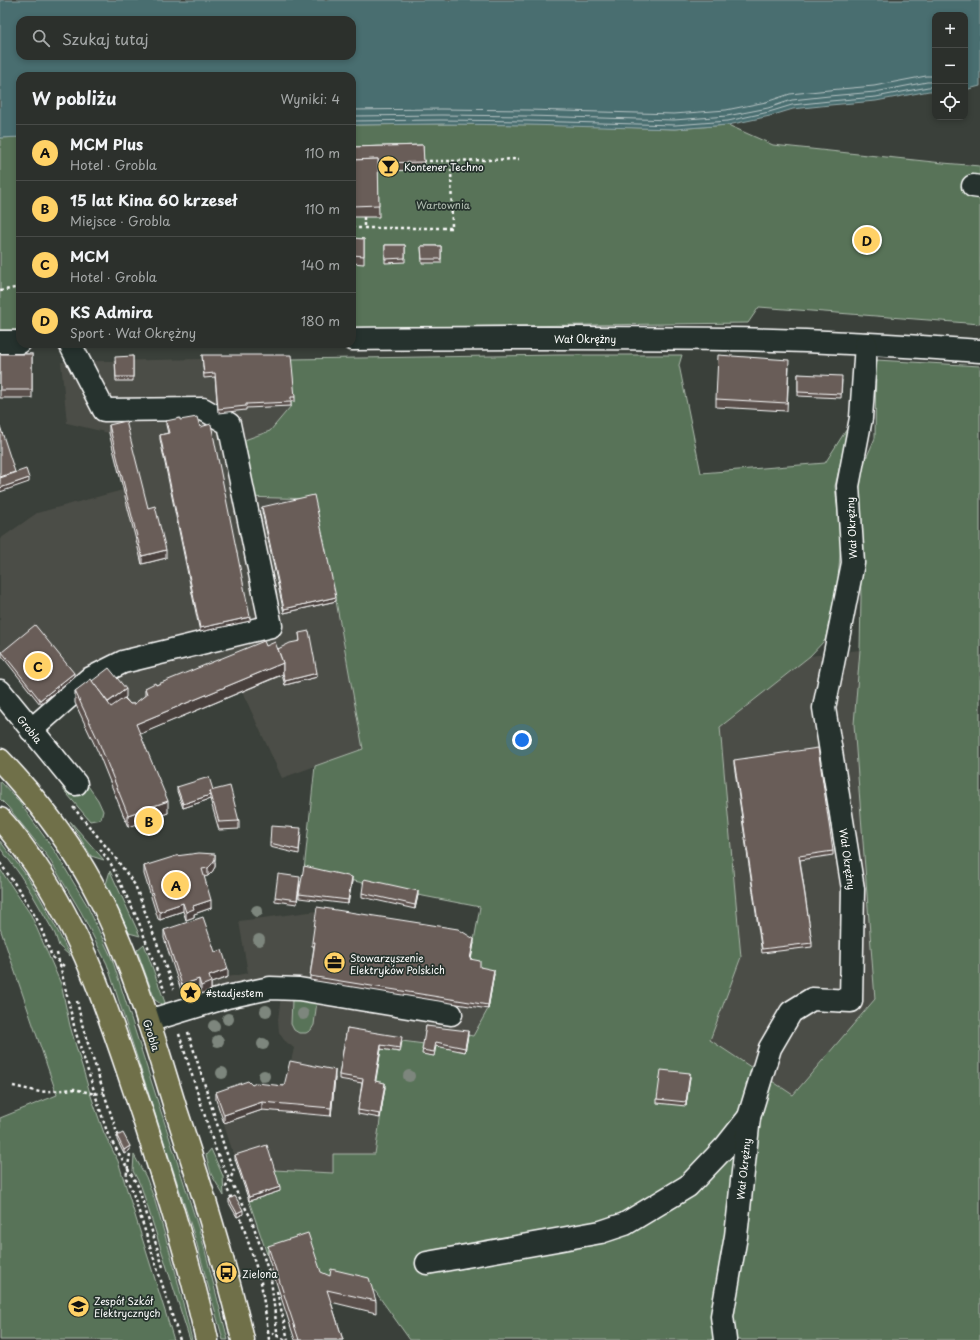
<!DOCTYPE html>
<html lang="pl">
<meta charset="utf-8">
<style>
:root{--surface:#2c302c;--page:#343834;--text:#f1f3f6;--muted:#a6a9a9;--line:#484b48;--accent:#ffd166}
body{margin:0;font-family:"Playpen Sans",sans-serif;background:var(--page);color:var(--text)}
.controls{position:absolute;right:12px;top:12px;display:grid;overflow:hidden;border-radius:8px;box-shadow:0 2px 6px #0003}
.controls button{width:36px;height:36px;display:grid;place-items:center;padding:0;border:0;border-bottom:1px solid var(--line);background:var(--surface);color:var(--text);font:20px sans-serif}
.you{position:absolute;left:522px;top:740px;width:14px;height:14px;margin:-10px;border:3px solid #fff;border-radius:50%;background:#1a73e8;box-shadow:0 0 0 6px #1a73e833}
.badge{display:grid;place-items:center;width:26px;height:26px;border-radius:50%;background:var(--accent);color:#111;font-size:13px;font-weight:700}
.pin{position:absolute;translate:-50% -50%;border:2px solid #fff;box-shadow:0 1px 4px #0006}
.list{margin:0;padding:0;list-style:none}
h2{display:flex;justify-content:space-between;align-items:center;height:52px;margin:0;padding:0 16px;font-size:17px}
h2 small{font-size:13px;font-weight:400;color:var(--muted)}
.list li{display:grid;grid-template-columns:26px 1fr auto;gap:12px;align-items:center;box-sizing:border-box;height:56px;padding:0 16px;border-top:1px solid var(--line)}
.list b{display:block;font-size:15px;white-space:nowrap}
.list p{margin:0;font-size:13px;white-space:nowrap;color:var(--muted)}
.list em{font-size:13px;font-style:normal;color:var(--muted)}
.icon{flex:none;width:22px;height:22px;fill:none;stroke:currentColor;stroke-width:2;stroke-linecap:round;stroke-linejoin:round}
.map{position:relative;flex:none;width:980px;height:1340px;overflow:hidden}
.search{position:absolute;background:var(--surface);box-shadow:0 2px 6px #0003;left:16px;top:16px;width:340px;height:44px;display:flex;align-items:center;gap:10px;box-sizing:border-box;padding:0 14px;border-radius:12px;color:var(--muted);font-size:15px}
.panel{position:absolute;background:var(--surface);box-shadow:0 2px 6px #0003;left:16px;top:72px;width:340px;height:276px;border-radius:12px}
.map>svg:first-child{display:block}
.built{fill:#4c4d47}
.green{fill:#597359;stroke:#acb9ac}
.water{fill:#4a6e70;stroke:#92a8a9;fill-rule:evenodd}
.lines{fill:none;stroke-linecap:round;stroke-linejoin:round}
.shore{stroke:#b7c5c6;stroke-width:1}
.minor-casing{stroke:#fff;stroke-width:25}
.major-casing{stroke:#fff;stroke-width:25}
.path{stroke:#fff;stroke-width:2.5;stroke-dasharray:3 3;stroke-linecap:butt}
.minor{stroke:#26332d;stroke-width:22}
.major{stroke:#6f704a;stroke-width:22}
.tree{fill:#7d867d}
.wall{fill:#5a504c;stroke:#fff}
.shaded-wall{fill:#4a413e;stroke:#fff}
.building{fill:#695d58;stroke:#fff}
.labels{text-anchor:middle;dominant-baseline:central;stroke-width:3.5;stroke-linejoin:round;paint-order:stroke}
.poi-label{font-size:10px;fill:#fff;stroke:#26332d;text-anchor:start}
.park-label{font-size:10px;fill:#b4c0b4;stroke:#26332d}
.street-label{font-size:10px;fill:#fff;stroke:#26332d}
</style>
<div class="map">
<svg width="980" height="1340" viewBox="0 0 980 1340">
<rect width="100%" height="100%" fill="#3a403a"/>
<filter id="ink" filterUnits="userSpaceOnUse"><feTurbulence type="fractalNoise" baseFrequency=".025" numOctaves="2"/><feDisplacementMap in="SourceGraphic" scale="8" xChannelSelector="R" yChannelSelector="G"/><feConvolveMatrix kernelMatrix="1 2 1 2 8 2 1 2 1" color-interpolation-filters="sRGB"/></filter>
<g filter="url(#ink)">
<g class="built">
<path d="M202,359H291V406L270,431L234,444L314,499L336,601L363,749L282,778L242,691L98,752L75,703L53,720L0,653V539L37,513L123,490L109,433L67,423L61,362Z"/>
<path d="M860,650L854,724L875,999L793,1095L710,1040L741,957L720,726L810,656Z"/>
<path d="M317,911L474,943L480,965V971L494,974L488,1009L473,1036L468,1035L424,1044L402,1041L400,1052L385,1087L375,1154H333V1173L274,1170L235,1159L216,1100L284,1093L294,1048L284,1040L279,1032L278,1020L281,996L263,995L189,1017L182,993L199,987L201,993L209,984L228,977L248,973L239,921Z"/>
</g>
<g class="green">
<path d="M441,124L560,125L674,129L728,125L773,145L943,163L980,166V324L759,307L748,323L352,328V125Z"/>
<path d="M20,137V330H0V138Z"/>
<path d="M559,355H682L679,365L701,473L825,463L850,424L835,486L841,541L837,595L825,640L810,656L720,727L741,957L710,1040L793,1095L875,999L854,724L860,650L861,597L859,531L860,472L875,438L876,360L980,366V1340H410L375,1291L321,1284L308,1244L268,1257L249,1201L274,1170L333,1173V1154H375L385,1087L375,1085L381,1049L400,1052L402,1041L424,1044L423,1054L434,1056L436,1046L468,1035L473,1036L488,1009L494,974L470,963L480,907L418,895L304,870L315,766L363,749L336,601L314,499L244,497L233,444L270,431L291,406V359Z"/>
<path d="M81,776L98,800L103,811L101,819L90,821L62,788L67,790Z"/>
<path d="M0,781L17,799L56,853L87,905L112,959L202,1239L228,1340H223L196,1241L107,964L81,912L48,857L8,807L0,799Z"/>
<path d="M70,821L104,860L91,856Z"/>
<path d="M0,841C9,853 18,864 26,875C43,901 57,929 70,956L59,946L55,934L32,894L18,872L0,848Z"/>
<path d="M0,869L31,915L61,984L70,1026L90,1093L104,1133L118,1161L174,1340H0V1118L57,1095L0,928Z"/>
<path d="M110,871L140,936L129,933L106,884Z"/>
<path d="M144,944L167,1008L155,1000L137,950Z"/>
<path d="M292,999L317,1001L314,1025L311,1030L306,1033H299L294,1030L291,1024Z"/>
<path d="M211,1149L223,1176L224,1196L211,1174L206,1155Z"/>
<path d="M134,1155L146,1177L154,1198L174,1266L192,1340H190L141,1186L133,1171Z"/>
</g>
<path class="water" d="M0,0H980V86L965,90V15H935V91H929L876,101L830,105L793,109L770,116L728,125L675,129L527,125L441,124L352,125V76H20V137L0,138ZM20,20H352V56H20Z"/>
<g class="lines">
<g class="shore">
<path d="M352,110L441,109L528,110L674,114L726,110L766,102L790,94L829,90L874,86L926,76H935"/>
<path d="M352,116L441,115L528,116L674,120L727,116L768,108L792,100L829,96L875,92L927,82H935"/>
<path d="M352,121L441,120L527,121L675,125L728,121L769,112L792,105L830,101L876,97L928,87H935"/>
</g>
<defs>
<g id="minor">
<path d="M973,186L980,187"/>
<path d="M352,339C476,338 600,337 725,339C810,340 895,345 980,351"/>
<path d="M0,342H20"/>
<path d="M0,691L76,784"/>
<path d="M31,730L89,679L123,662L271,626L229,424L203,409L104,410L70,344"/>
<path d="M148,1021L227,997L270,988L299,989L451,1014"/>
<path d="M427,1263L601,1232L625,1224L688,1186L726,1146L749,1117"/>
<path d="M725,1340L722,1316L736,1236L749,1117L770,1048L791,1012L812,999L851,1001L853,889L824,708L853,563L848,486L861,418L866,344"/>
</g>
<g id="major">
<path d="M0,760C32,794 61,830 85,871C128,945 151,1029 176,1110C201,1186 225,1262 243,1340"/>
<path d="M0,819C13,832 24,849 35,864C87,940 113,1027 142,1113C166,1188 190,1263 207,1340"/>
</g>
</defs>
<use href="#minor" class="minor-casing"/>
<use href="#major" class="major-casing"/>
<g class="path">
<path d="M423,161H451"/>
<path d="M364,217V228"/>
<path d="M352,228H452L451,161L519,159"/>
<path d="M0,291L20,287"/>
<path d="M73,807L114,856L135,885L174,989"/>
<path d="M100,849L111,864L138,920L165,992"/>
<path d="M0,863L22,894L39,923L52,957L64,966"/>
<path d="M57,953L75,1030L108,1135L138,1186L163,1267"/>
<path d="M77,1001L83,1028L117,1133L120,1138"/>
<path d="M188,1032L225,1149L234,1171L226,1187L232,1199"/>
<path d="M179,1034L215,1148L227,1175L251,1218L271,1279L278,1340"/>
<path d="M13,1086L40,1092L74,1089L95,1094L104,1092"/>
<path d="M130,1154L126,1178L132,1190L180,1340"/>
<path d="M239,1213L261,1282L268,1331L286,1340"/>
<path d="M277,1291L288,1340"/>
<path d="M268,1331L269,1340"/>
</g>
<use href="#minor" class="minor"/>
<use href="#major" class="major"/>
</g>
<g class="tree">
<circle cx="257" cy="911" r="6"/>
<circle cx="259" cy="940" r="6"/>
<circle cx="266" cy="1011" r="6"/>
<circle cx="303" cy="1014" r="6"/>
<circle cx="228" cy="1019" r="6"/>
<circle cx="214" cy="1026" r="6"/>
<circle cx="218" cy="1041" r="6"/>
<circle cx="263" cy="1044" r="6"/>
<circle cx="222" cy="1073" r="6"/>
<circle cx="264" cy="1076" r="6"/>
<circle cx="409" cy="1076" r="6"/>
</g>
<g class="wall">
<path d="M423,145L424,170L378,171L379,217H352V147Z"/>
<path d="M352,238L364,239V264L352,263Z"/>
<path d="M385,245H405V262L385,263Z"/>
<path d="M421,246H441V263H422Z"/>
<rect x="0" y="354" width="32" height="44"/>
<path d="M202,355L295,397V401H291V406L246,408V410L218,413L215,377L204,378Z"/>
<path d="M133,356V381H116L115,361Z"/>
<path d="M789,367L787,411L716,407V399Z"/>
<path d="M798,374L842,380L841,398L798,396Z"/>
<path d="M166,421L250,621L200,632L160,439V435L168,433L166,425Z"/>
<path d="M109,425L148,508L166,558L142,564L109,433Z"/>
<path d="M262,507L336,601L284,613L262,511Z"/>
<path d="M299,633L317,677L285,685L282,675L140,734L168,813L128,827L98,752L75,703V691L92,681L126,697L125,698L130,704H134L145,696V688L156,685L266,646L278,649L300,641Z"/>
<path d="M2,652L74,677L40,704L2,656Z"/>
<path d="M734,760L833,851V855L800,860L812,943V947L762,953L734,764Z"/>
<path d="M177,787L213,790L239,821V829L219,830L210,799L183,808L177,791Z"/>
<path d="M301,832L299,854L270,847V843Z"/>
<path d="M215,862V867L212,872L208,876L204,877L211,908L194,914V917L186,920L183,911L165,917V918L160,920L158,919L144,874V866Z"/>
<path d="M300,881L297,904L275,901V897Z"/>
<path d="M352,881L348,904L299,898V894Z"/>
<path d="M362,893L418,895L415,909L362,897Z"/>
<path d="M164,930L215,952L228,977L211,983V990L201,994L199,987L182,993L164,938Z"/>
<path d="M312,942L474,943L471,960L480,967L494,974L488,1009L310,980V976L314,946H312Z"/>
<path d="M426,1026L468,1035L465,1052L436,1046L434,1056L422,1054Z"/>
<path d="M347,1028L402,1041L400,1052L381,1049L375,1081L385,1087L380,1118L358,1114V1110L362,1083L339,1079V1075Z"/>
<path d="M690,1077L686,1106L657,1103V1099Z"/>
<path d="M335,1078L331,1116L262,1110L224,1123L216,1100V1092L252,1085L284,1086Z"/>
<path d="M117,1136L130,1150L124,1154L117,1140Z"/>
<path d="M235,1155L280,1191L249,1201L235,1159Z"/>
<path d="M229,1199L243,1214L237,1217L229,1203Z"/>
<path d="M268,1246L376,1301V1313L331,1302L343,1340H295L268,1257Z"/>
</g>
<g class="shaded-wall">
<path d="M15,472V476L0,481V477Z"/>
<path d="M29,478V482L0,492V488Z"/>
<path d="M166,550V558L142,564V556Z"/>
<path d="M336,597V601L284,613V609Z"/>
<path d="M250,617V621L200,632V628Z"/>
<path d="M283,663V674L136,736V724Z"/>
<path d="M74,673V677L40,704V700Z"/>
<path d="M317,673V677L285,685V681Z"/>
<path d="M126,689V697L106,712V704Z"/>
<path d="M210,795V799L183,808V804Z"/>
<path d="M168,801V813L128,827V815Z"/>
<path d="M215,854V867L212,872L208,876V868Z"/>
<path d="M352,877V881L348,904V900Z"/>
<path d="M418,891V895L415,909V905Z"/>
<path d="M211,900V908L194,914V917L186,920V912L193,906Z"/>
<path d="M183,903V911L165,917V918L160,920V912L165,909Z"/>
<path d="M474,939V943L470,963V959Z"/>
<path d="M228,969V977L211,983V990L201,994V986L209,976Z"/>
<path d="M494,970V974L488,1009V1005Z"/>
<path d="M199,979V987L182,993V985Z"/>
<path d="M468,1031V1035L465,1052V1048Z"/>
<path d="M381,1045V1049L375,1085V1081Z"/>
<path d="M335,1070V1078L331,1116V1108Z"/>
<path d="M690,1073V1077L686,1106V1102Z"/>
<path d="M385,1083V1087L380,1118V1114Z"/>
<path d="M262,1102V1110L224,1123V1115Z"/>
<path d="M130,1146V1150L124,1154V1150Z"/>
<path d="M280,1187V1191L249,1201V1197Z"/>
<path d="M243,1210V1214L237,1217V1213Z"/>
</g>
<g class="building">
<path d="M423,145L424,162L378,163V159L352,160V147Z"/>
<path d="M378,159L379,205L352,206V160Z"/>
<path d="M352,238L364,239V256L352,255Z"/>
<path d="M385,245H405V258L385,259Z"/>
<path d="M421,246H441V259H422Z"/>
<rect x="0" y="354" width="32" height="36"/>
<path d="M202,355H291L295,397H291V402L246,404V406L218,409L215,373L204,374Z"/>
<path d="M718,355L789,360L787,403L716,399Z"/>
<path d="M133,356V377H116L115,357Z"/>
<path d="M798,374L842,376L841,394L798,392Z"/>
<path d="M197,417L200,427L211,424L250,617L200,628L160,435L169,433L166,421L180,418V420Z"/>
<path d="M126,421L148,508L155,506L166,550L142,556L109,425Z"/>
<path d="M0,426L15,472L0,477Z"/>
<path d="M26,469L29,478L0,488V478Z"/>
<path d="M314,495L336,597L284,609L262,507Z"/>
<path d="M35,625L74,673L40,700L2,652Z"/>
<path d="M309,631L317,673L285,681L283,673V663L278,649L290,643L300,641L299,633Z"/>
<path d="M264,641L266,646L275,642L283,663L136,724L168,801L128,815L98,740L75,691L91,679L111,707L124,698L130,704H134L147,694L145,688L155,683L156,685Z"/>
<path d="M109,668L126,689L108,702L92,681Z"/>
<path d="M818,748L833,851L799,856L812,943L762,949L734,760Z"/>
<path d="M209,777L213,790L210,791V795L183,804L177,787Z"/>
<path d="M230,786L239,821L219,822L210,791Z"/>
<path d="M271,826L301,828L299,850L270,843Z"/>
<path d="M199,853L215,854V859L212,864L208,868L202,869L211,900L193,906L194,909L186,912L183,903L165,909V910L160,912L158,911L144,866L176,856Z"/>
<path d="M304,866L352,877L348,900L299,894Z"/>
<path d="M278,874L300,877L297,900L275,897Z"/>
<path d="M364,879L418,891L415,905L362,893Z"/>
<path d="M317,907L458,929L474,939L470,959L480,961V967L494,970L488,1005L310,976L315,942H312Z"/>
<path d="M203,917L215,952L222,950L228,969L209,976L211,982L201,986L199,979L182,985L164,930Z"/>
<path d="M426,1026L468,1031L465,1048L436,1042L434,1052L422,1050Z"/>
<path d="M347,1028L402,1037L400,1048L381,1045L375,1081L385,1083L380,1114L358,1110L363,1079L339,1075Z"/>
<path d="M290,1061L335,1070L331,1108L262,1102L224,1115L216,1092L248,1081L252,1085L256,1083L284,1086Z"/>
<path d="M661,1070L690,1073L686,1102L657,1099Z"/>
<path d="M123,1133L130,1146L124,1150L117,1136Z"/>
<path d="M267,1145L280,1187L249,1197L235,1155Z"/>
<path d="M235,1196L243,1210L237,1213L229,1199Z"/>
<path d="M308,1233L321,1272L330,1276L331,1269L369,1278L376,1301L327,1290L343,1340H299L268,1246Z"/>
</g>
</g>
<defs>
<symbol id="bar-disc" viewBox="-11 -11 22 22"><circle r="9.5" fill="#ffd166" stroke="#26332d"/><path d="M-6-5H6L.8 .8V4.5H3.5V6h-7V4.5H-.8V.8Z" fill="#111"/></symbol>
<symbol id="office-disc" viewBox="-11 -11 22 22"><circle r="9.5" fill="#ffd166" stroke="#26332d"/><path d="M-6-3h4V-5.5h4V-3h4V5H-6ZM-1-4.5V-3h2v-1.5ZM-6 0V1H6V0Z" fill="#111"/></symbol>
<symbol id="sight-disc" viewBox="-11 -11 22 22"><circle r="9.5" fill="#ffd166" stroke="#26332d"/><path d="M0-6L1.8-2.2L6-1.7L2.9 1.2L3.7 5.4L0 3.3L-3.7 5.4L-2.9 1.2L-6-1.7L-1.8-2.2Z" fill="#111"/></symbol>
<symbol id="bus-disc" viewBox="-11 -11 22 22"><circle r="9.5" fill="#ffd166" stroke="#26332d"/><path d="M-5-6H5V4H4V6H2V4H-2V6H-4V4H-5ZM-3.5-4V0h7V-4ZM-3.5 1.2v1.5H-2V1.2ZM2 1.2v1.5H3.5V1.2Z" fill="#111"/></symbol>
<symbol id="school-disc" viewBox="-11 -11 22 22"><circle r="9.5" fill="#ffd166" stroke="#26332d"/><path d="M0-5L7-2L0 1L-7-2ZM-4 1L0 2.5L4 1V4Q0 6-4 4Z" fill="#111"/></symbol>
</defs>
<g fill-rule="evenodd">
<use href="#bar-disc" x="376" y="154" width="25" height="25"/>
<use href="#office-disc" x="322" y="950" width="25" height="25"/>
<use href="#sight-disc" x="178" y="980" width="25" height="25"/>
<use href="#bus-disc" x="214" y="1260" width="25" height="25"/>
<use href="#school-disc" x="66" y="1294" width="25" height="25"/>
</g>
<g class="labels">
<g class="poi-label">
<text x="404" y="166">Kontener Techno</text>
<text x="350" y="957">Stowarzyszenie<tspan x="350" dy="12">Elektryków Polskich</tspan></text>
<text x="206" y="992">#stadjestem</text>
<text x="242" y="1273">Zielona</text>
<text x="94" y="1300">Zespół Szkół<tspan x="94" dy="12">Elektrycznych</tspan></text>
</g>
<g class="park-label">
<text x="443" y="204">Wartownia</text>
</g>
<g class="street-label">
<text x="585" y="338">Wał Okrężny</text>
<text transform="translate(851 528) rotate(-93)">Wał Okrężny</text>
<text transform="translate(30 729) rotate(51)">Grobla</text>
<text transform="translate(848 859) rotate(82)">Wał Okrężny</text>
<text transform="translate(152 1035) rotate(72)">Grobla</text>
<text transform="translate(743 1169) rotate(-84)">Wał Okrężny</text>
</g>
</g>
</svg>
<div class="controls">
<button>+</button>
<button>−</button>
<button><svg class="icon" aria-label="locate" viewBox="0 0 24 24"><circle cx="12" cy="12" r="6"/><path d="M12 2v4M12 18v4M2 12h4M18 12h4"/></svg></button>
</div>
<div class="you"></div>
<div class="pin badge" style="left:176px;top:885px">A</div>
<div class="pin badge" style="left:149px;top:821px">B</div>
<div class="pin badge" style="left:38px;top:666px">C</div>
<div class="pin badge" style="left:867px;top:240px">D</div>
<div class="search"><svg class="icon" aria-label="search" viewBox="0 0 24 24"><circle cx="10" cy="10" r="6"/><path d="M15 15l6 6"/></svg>Szukaj tutaj</div>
<section class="panel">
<h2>W pobliżu<small>Wyniki: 4</small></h2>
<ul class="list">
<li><span class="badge">A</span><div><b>MCM Plus</b><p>Hotel · Grobla</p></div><em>110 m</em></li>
<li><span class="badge">B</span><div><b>15 lat Kina 60 krzeseł</b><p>Miejsce · Grobla</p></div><em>110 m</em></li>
<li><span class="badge">C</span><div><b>MCM</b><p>Hotel · Grobla</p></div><em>140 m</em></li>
<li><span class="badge">D</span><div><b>KS Admira</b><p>Sport · Wał Okrężny</p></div><em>180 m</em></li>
</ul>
</section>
</div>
